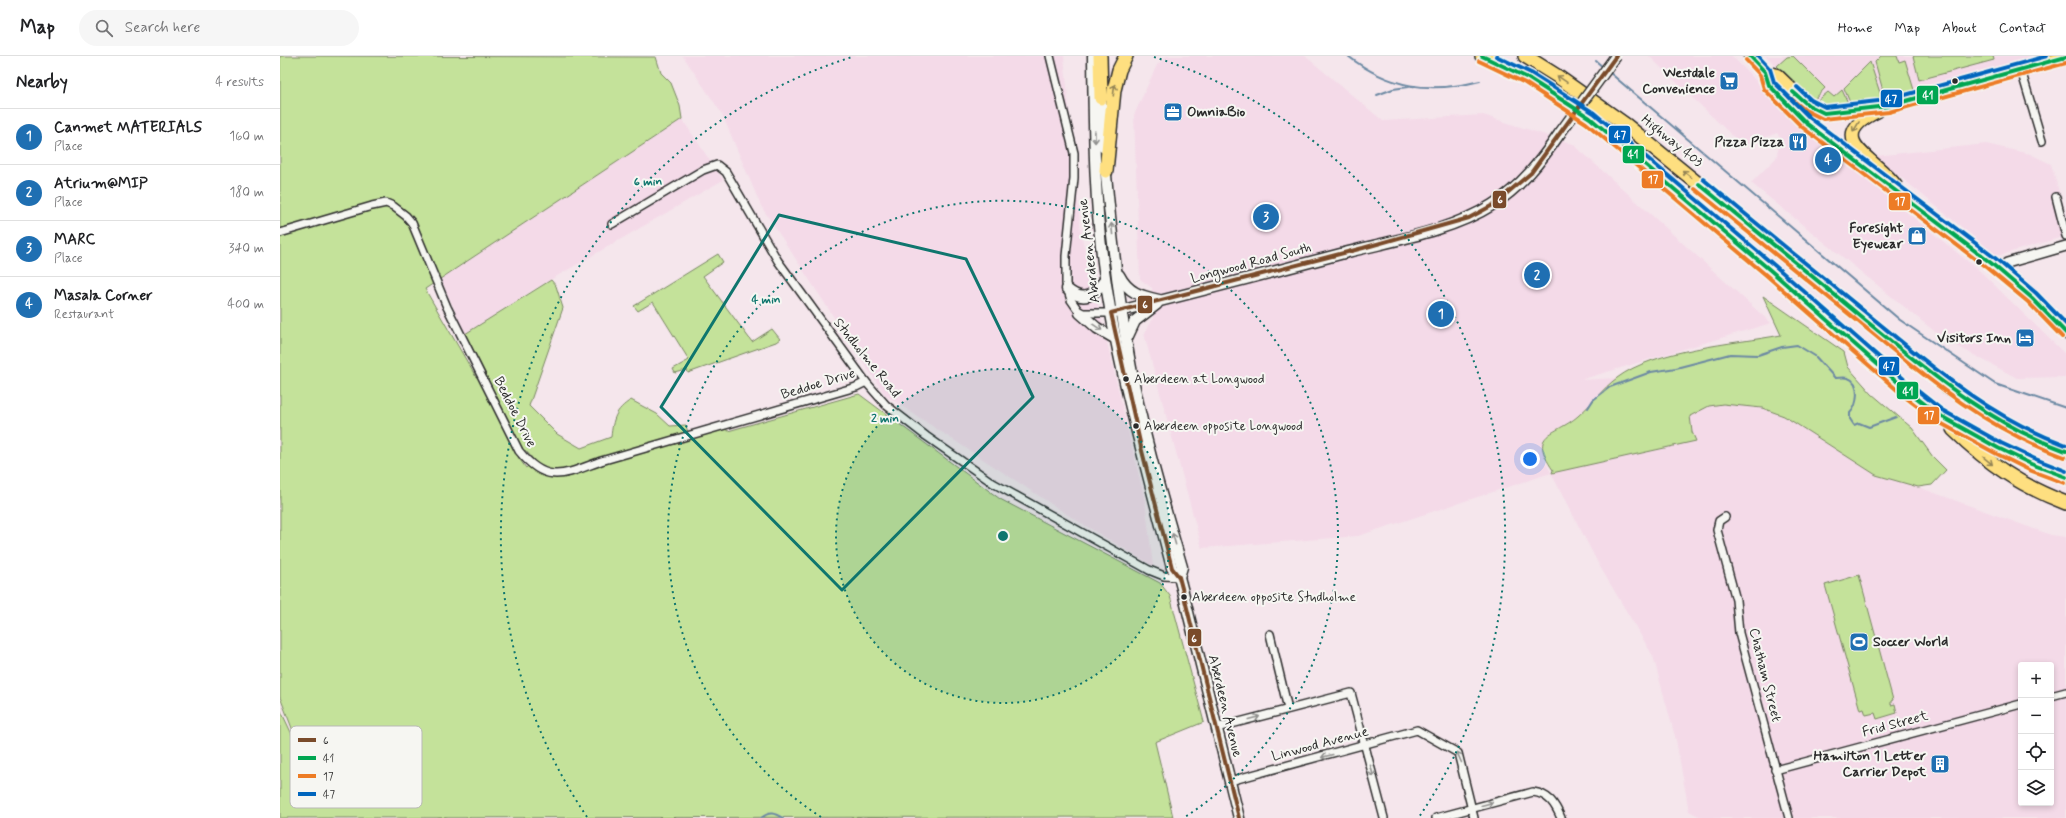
<!DOCTYPE html>
<meta charset="utf-8">
<style>
:root{--surface:#fff;--page:#f6f6f6;--text:#202124;--muted:#757577;--line:#e0e0e0;--accent:#1f6fb2}
body{margin:0;font-family:Mynerve,sans-serif;background:var(--page);color:var(--text)}
.controls{position:absolute;right:12px;bottom:12px;display:grid;overflow:hidden;border-radius:4px;box-shadow:0 2px 6px #0003}
.controls button{width:36px;height:36px;display:grid;place-items:center;padding:0;border:0;border-bottom:1px solid var(--line);background:var(--surface);color:var(--text);font:20px sans-serif}
.you{position:absolute;left:1250px;top:403px;width:14px;height:14px;margin:-10px;border:3px solid #fff;border-radius:50%;background:#1a73e8;box-shadow:0 0 0 6px #1a73e833}
.badge{display:grid;place-items:center;width:26px;height:26px;border-radius:50%;background:var(--accent);color:#fff;font-size:13px;font-weight:700}
.pin{position:absolute;translate:-50% -50%;border:2px solid #fff;box-shadow:0 1px 4px #0006}
.list{margin:0;padding:0;list-style:none}
h2{display:flex;justify-content:space-between;align-items:center;height:52px;margin:0;padding:0 16px;font-size:17px}
h2 small{font-size:13px;font-weight:400;color:var(--muted)}
.list li{display:grid;grid-template-columns:26px 1fr auto;gap:12px;align-items:center;box-sizing:border-box;height:56px;padding:0 16px;border-top:1px solid var(--line)}
.list b{display:block;font-size:15px;white-space:nowrap}
.list p{margin:0;font-size:13px;white-space:nowrap;color:var(--muted)}
.list em{font-size:13px;font-style:normal;color:var(--muted)}
.icon{flex:none;width:22px;height:22px;fill:none;stroke:currentColor;stroke-width:2;stroke-linecap:round;stroke-linejoin:round}
.map{position:relative;flex:none;width:1786px;height:762px;overflow:hidden}
header{display:flex;align-items:center;gap:24px;box-sizing:border-box;height:56px;padding:0 20px;background:var(--surface);border-bottom:1px solid var(--line)}
header strong{font-size:19px}
nav{display:flex;gap:22px;margin-inline-start:auto;font-size:14px}
.search{width:280px;height:36px;background:var(--page);display:flex;align-items:center;gap:10px;box-sizing:border-box;padding:0 14px;border-radius:22px;color:var(--muted);font-size:15px}
main{display:flex}
aside{flex:1;background:var(--surface)}
.map>svg:first-child{display:block}
.built{fill:#f4dae8;fill-rule:evenodd}
.green{fill:#c4e29a;stroke:#788662;fill-rule:evenodd}
.lines{fill:none;stroke-linecap:round;stroke-linejoin:round}
.stream{stroke:#6c89a3;stroke-width:2}
.minor-casing{stroke:#2b2b2b;stroke-width:10}
.tertiary-casing{stroke:#2b2b2b;stroke-width:12}
.secondary-casing{stroke:#2b2b2b;stroke-width:13}
.primary-casing{stroke:#2b2b2b;stroke-width:15}
.motorway-casing{stroke:#2b2b2b;stroke-width:16}
.minor{stroke:#f6f6f2;stroke-width:7}
.tertiary{stroke:#f6f6f2;stroke-width:9}
.secondary{stroke:#f6f6f2;stroke-width:10}
.primary{stroke:#fedf80;stroke-width:12}
.motorway{stroke:#fedf80;stroke-width:13}
.secondary-bridge-casing{stroke:#2b2b2b;stroke-width:13;stroke-linecap:butt}
.secondary-bridge{stroke:#f6f6f2;stroke-width:10}
.bus-1-casing{stroke:#f6f6f2;stroke-width:7}
.bus-2-casing{stroke:#f6f6f2;stroke-width:7}
.bus-3-casing{stroke:#f6f6f2;stroke-width:7}
.bus-4-casing{stroke:#f6f6f2;stroke-width:7}
.bus-1{stroke:#7a4b2a;stroke-width:4}
.bus-2{stroke:#00a651;stroke-width:4}
.bus-3{stroke:#ed7c25;stroke-width:4}
.bus-4{stroke:#0065bd;stroke-width:4}
.oneway{stroke:#948556}
.oneway2{stroke:#90908e}
.marked{fill:none;stroke:#0f766e;stroke-width:3;stroke-linejoin:round}
.ring{fill:none;stroke:#0f766e;stroke-width:2;stroke-dasharray:2 4}
.bus-dot{fill:#2b2b2b;stroke:#f6f6f2;stroke-width:1.5}
.labels{text-anchor:middle;dominant-baseline:central;stroke-width:4;stroke-linejoin:round;paint-order:stroke}
.bus-label{font-size:13px;fill:#2b2b2b;stroke:#f6f6f2;text-anchor:start}
.poi-label{font-size:14px;font-weight:bold;fill:#2b2b2b;stroke:#f6f6f2;text-anchor:end}
.street-label{font-size:14px;fill:#2b2b2b;stroke:#f6f6f2}
.key{fill:#f6f6f2;stroke:#b9b9b6;stroke-width:1}
.key-label{font-size:11px;fill:#2b2b2b}
.centre{fill:#0f766e;stroke:#f6f6f2;stroke-width:2}
.ring-label{font-size:12px;text-anchor:middle;font-weight:bold;fill:#0f766e;stroke:#f6f6f2;stroke-width:4;stroke-linejoin:round;paint-order:stroke}
.line-badge{stroke:#f6f6f2;stroke-width:1.5}
.badge-label{font-size:11px;text-anchor:middle;font-weight:bold;fill:#fff}
</style>
<header>
<strong>Map</strong>
<div class="search"><svg class="icon" aria-label="search" viewBox="0 0 24 24"><circle cx="10" cy="10" r="6"/><path d="M15 15l6 6"/></svg>Search here</div>
<nav><a>Home</a><a>Map</a><a>About</a><a>Contact</a></nav>
</header>
<main>
<aside>
<h2>Nearby<small>4 results</small></h2>
<ul class="list">
<li><span class="badge">1</span><div><b>Canmet MATERIALS</b><p>Place</p></div><em>160 m</em></li>
<li><span class="badge">2</span><div><b>Atrium@MIP</b><p>Place</p></div><em>180 m</em></li>
<li><span class="badge">3</span><div><b>MARC</b><p>Place</p></div><em>340 m</em></li>
<li><span class="badge">4</span><div><b>Masala Corner</b><p>Restaurant</p></div><em>400 m</em></li>
</ul>
</aside>
<div class="map">
<svg width="1786" height="762" viewBox="0 0 1786 762">
<rect width="100%" height="100%" fill="#f5e6ec"/>
<filter id="ink" filterUnits="userSpaceOnUse"><feTurbulence type="fractalNoise" baseFrequency=".025" numOctaves="2"/><feDisplacementMap in="SourceGraphic" scale="8" xChannelSelector="R" yChannelSelector="G"/><feConvolveMatrix kernelMatrix="1 2 1 2 8 2 1 2 1" color-interpolation-filters="sRGB"/></filter>
<g filter="url(#ink)">
<g class="built">
<path d="M403,0H784L801,178L865,445L873,510L788,459L605,339L481,150L442,58Z"/>
<path d="M887,0H1025L1103,65L1203,59L1293,88L1491,267L1300,324L1337,322L1297,361L1268,379L1264,383V402L1271,417L1416,385L1412,376L1410,360L1429,350L1443,348L1482,352L1504,360L1596,419L1638,431L1771,479L1786,481V762H1423L1409,755L1396,684L1373,600L1319,509L1271,417L1078,480L922,492L864,278L873,263V249L872,232L860,223L854,59L877,9ZM1741,609H1771V747H1741Z"/>
<path d="M1369,0H1452L1521,71L1701,216L1786,299V321L1737,322L1664,283L1471,127L1496,102L1501,83L1497,77L1463,90Z"/>
<path d="M1486,0H1761L1598,45L1551,51L1541,49L1533,46Z"/>
<path d="M402,63L443,124L253,234L185,278L161,223Z"/>
<path d="M1706,88L1750,98L1771,108L1786,160V180L1717,200L1595,100Z"/>
</g>
<g class="green">
<path d="M0,0L376,1L381,17L391,27L400,50L402,63L145,233L196,321L206,319L185,278L271,224L276,230L283,252L249,350L277,378L301,392L331,381C333,363 335,354 351,344L377,358L390,370L406,369L409,382L445,373L448,375L579,338L720,443L880,527L890,540L924,666L875,686L893,761L0,762V653L25,706L0,641ZM245,394L254,404L246,412L238,401Z"/>
<path d="M1513,0L1545,32L1533,45L1497,10L1507,1Z"/>
<path d="M1601,0H1617L1619,6L1625,4L1634,34L1605,42L1595,6Z"/>
<path d="M1633,0H1713L1714,4L1639,24Z"/>
<path d="M1590,6L1602,43L1571,49L1564,32Z"/>
<path d="M1562,34L1569,49L1552,50L1536,46L1548,36L1554,41Z"/>
<path d="M438,198L443,206L423,220L472,286L492,273L500,283L496,286L408,317L407,314L395,317L393,313L409,304L373,246L358,255L354,250Z"/>
<path d="M1483,240L1564,296L1568,311L1592,338L1632,372L1653,401L1666,414L1652,429L1638,431L1596,419L1504,360L1482,352L1443,348L1429,350L1410,360L1412,376L1416,385L1272,417L1273,414C1247,376 1275,380 1298,360C1312,348 1323,332 1337,322C1375,293 1454,288 1501,279Z"/>
<path d="M1579,519L1613,644L1611,645V649L1615,648L1617,657L1597,663L1595,657L1586,659L1584,653L1580,654L1545,529Z"/>
</g>
<g class="lines">
<g class="stream">
<path d="M1068,0C1109,32 1149,38 1200,25"/>
<path d="M1316,5L1324,12"/>
<path d="M1329,16L1620,264L1715,328L1786,352"/>
<path d="M1097,39L1113,33L1135,30"/>
<path d="M1308,352L1313,344L1330,331L1371,316L1396,312L1450,298L1478,299L1502,291L1517,289L1535,300L1555,322C1559,322 1564,321 1568,322C1581,326 1578,350 1570,357V363L1574,369L1579,367L1589,371L1616,361"/>
<path d="M481,762C490,755 494,757 503,762"/>
</g>
<defs>
<g id="minor">
<path d="M770,0L794,97V122L786,200V228L791,244L800,257H831"/>
<path d="M1741,14L1762,85"/>
<path d="M1776,141L1786,180"/>
<path d="M332,168L423,114L437,109L446,116L498,205L586,326L606,349L646,380L713,427L869,514L884,520L899,521"/>
<path d="M0,177L92,150L106,147L113,150L126,160L132,167L167,251L239,395C267,430 285,418 321,405L576,331L586,326"/>
<path d="M1445,461L1439,465L1437,474L1456,544L1459,577L1509,762"/>
<path d="M990,578L1008,653"/>
<path d="M1771,640L1786,636"/>
<path d="M936,672L1071,637L1104,762"/>
<path d="M1495,714L1741,648"/>
<path d="M950,725L1137,674L1178,697L1194,762"/>
<path d="M1156,762L1253,736C1269,738 1275,748 1281,762"/>
</g>
<path id="tertiary" d="M1720,214L1727,207L1786,190"/>
<g id="secondary">
<path d="M813,0C814,71 814,143 824,214C838,315 867,413 892,512L899,521L903,536L959,762"/>
<path d="M821,42L824,92"/>
<path d="M825,108C831,175 838,244 851,312C863,379 883,445 902,511L899,521"/>
<path d="M839,219C848,237 861,240 879,244"/>
<path d="M787,233C804,247 813,240 825,224"/>
<path d="M800,257L817,272L836,283"/>
<path d="M831,257C910,238 989,217 1068,196C1115,184 1171,175 1212,149C1241,131 1261,105 1280,77"/>
<path d="M847,282L855,265L877,248"/>
</g>
<g id="primary">
<path d="M1470,0L1485,16L1489,29L1526,67L1711,207L1752,242L1786,277"/>
<path d="M1485,16L1497,19L1528,49L1544,57H1553L1608,50L1786,1"/>
<path d="M1598,55C1540,83 1597,102 1616,130"/>
</g>
<g id="motorway">
<path d="M820,0L821,42"/>
<path d="M1202,0L1248,22L1310,62L1490,214L1629,336L1659,359L1718,392L1751,408L1786,421"/>
<path d="M1245,0L1277,20L1346,69L1670,333C1705,357 1745,382 1786,395"/>
<path d="M826,115L834,34L839,14L846,0"/>
<path d="M1673,373C1709,408 1739,429 1786,447"/>
</g>
</defs>
<use href="#minor" class="minor-casing"/>
<use href="#tertiary" class="tertiary-casing"/>
<use href="#secondary" class="secondary-casing"/>
<use href="#primary" class="primary-casing"/>
<use href="#motorway" class="motorway-casing"/>
<use href="#minor" class="minor"/>
<use href="#tertiary" class="tertiary"/>
<use href="#secondary" class="secondary"/>
<use href="#primary" class="primary"/>
<use href="#motorway" class="motorway"/>
<defs>
<path id="secondary-bridge" d="M1280,77L1336,0"/>
</defs>
<use href="#secondary-bridge" class="secondary-bridge-casing"/>
<use href="#secondary-bridge" class="secondary-bridge"/>
<defs>
<path id="bus-1" d="M959,762L903,536L899,521L892,512L861,391L831,257L1083,192L1189,162L1213,149L1251,117L1336,0"/>
<g id="bus-2">
<path d="M1202,0L1248,22L1310,62L1490,214L1629,336L1659,359L1718,392L1751,408L1786,421"/>
<path d="M1470,0L1485,16L1489,29L1526,67L1711,207L1752,242L1786,277"/>
<path d="M1513,36L1528,49L1544,57L1608,50L1786,1"/>
<path d="M1419,128C1474,173 1530,218 1585,264C1649,316 1707,367 1786,395"/>
</g>
<g id="bus-3">
<path d="M1466,4L1480,19L1484,33L1522,71L1707,212L1748,246L1782,281"/>
<path d="M1199,5L1245,27L1306,67L1486,219L1625,341L1655,364L1715,397L1749,414L1784,427"/>
<path d="M1509,41L1525,54L1543,63L1609,56L1786,7"/>
<path d="M1415,133C1470,177 1525,222 1580,267C1644,320 1704,372 1784,401"/>
</g>
<g id="bus-4">
<path d="M1216,0L1251,17L1314,57L1494,209L1633,331L1662,354L1721,387L1753,402L1786,415"/>
<path d="M1478,0L1490,13L1494,26L1530,62L1715,202L1756,237L1786,268"/>
<path d="M1517,31L1531,44L1545,51L1607,44L1767,0"/>
<path d="M1423,123C1478,169 1534,214 1590,260C1651,310 1710,362 1786,389"/>
</g>
</defs>
<use href="#bus-1" class="bus-1-casing"/>
<use href="#bus-2" class="bus-2-casing"/>
<use href="#bus-3" class="bus-3-casing"/>
<use href="#bus-4" class="bus-4-casing"/>
<use href="#bus-1" class="bus-1"/>
<use href="#bus-2" class="bus-2"/>
<use href="#bus-3" class="bus-3"/>
<use href="#bus-4" class="bus-4"/>
</g>
<defs><path id="oneway-shaft" d="M-6 0H5M1.5-3L5.5 0L1.5 3" fill="none" stroke-width="1.6" stroke-linecap="round" stroke-linejoin="round"/></defs>
<g class="oneway">
<use href="#oneway-shaft" transform="translate(1282 23) rotate(-146)"/>
<use href="#oneway-shaft" transform="translate(834 34) rotate(-83)"/>
<use href="#oneway-shaft" transform="translate(1576 71) rotate(121)"/>
<use href="#oneway-shaft" transform="translate(1407 118) rotate(-141)"/>
<use href="#oneway-shaft" transform="translate(1708 405) rotate(39)"/>
</g>
<g class="oneway2">
<use href="#oneway-shaft" transform="translate(815 81) rotate(89)"/>
<use href="#oneway-shaft" transform="translate(832 173) rotate(-96)"/>
<use href="#oneway-shaft" transform="translate(817 271) rotate(34)"/>
<use href="#oneway-shaft" transform="translate(894 483) rotate(-106)"/>
<use href="#oneway-shaft" transform="translate(974 662) rotate(-15)"/>
<use href="#oneway-shaft" transform="translate(1047 700) rotate(165)"/>
<use href="#oneway-shaft" transform="translate(1179 701) rotate(-114)"/>
<use href="#oneway-shaft" transform="translate(1092 715) rotate(75)"/>
<use href="#oneway-shaft" transform="translate(1207 748) rotate(-15)"/>
</g>
</g>
<path class="marked" d="M499,159L686,203L753,341L562,534L381,351Z"/>
<circle cx="723" cy="480" r="167" fill="#0f766e" fill-opacity=".12"/>
<g class="ring">
<circle cx="723" cy="480" r="167"/>
<path d="M541 761A335 335 0 1 1 905 761"/>
<path d="M307 761A502 502 0 0 1 572 1M874 1A502 502 0 0 1 1139 761"/>
</g>
<defs>
<symbol id="supermarket-square" viewBox="-11 -11 22 22"><rect x="-9" y="-9" width="18" height="18" rx="4" fill="#1f6fb2" stroke="#f6f6f2"/><path d="M-6-5.5h2.5l.6 2H6L4.5 2H-2.5L-4.4-4H-6ZM-1.5 3.2a1.3 1.3 0 1 0 .1 0ZM3 3.2a1.3 1.3 0 1 0 .1 0Z" fill="#fff"/></symbol>
<symbol id="office-square" viewBox="-11 -11 22 22"><rect x="-9" y="-9" width="18" height="18" rx="4" fill="#1f6fb2" stroke="#f6f6f2"/><path d="M-6-3h4V-5.5h4V-3h4V5H-6ZM-1-4.5V-3h2v-1.5ZM-6 0V1H6V0Z" fill="#fff"/></symbol>
<symbol id="restaurant-square" viewBox="-11 -11 22 22"><rect x="-9" y="-9" width="18" height="18" rx="4" fill="#1f6fb2" stroke="#f6f6f2"/><path d="M-5-6h1v4h1v-4h1v4h1v-4h1v5L-1.5 .5V6h-2V.5L-5-1ZM5-6V6H3V1.5H1.5Q1.5-4 5-6Z" fill="#fff"/></symbol>
<symbol id="shop-square" viewBox="-11 -11 22 22"><rect x="-9" y="-9" width="18" height="18" rx="4" fill="#1f6fb2" stroke="#f6f6f2"/><path d="M-5-2.5h2.3a2.7 3.5 0 0 1 5.4 0H5L5.5 6h-11ZM-1.5-2.5h3a1.5 2.3 0 0 0-3 0Z" fill="#fff"/></symbol>
<symbol id="hotel-square" viewBox="-11 -11 22 22"><rect x="-9" y="-9" width="18" height="18" rx="4" fill="#1f6fb2" stroke="#f6f6f2"/><path d="M-6-4.5h1.5V1H6V5H4.5V3h-9V5H-6ZM-4 0a1.8 1.8 0 1 1 3.6 0ZM.5 0V-2.5h3Q6-2.5 6 0Z" fill="#fff"/></symbol>
<symbol id="stadium-square" viewBox="-11 -11 22 22"><rect x="-9" y="-9" width="18" height="18" rx="4" fill="#1f6fb2" stroke="#f6f6f2"/><path d="M0-5a6.5 5 0 1 0 0 10a6.5 5 0 1 0 0-10ZM-3.5-1.8h7v3.6h-7Z" fill="#fff"/></symbol>
<symbol id="building-square" viewBox="-11 -11 22 22"><rect x="-9" y="-9" width="18" height="18" rx="4" fill="#1f6fb2" stroke="#f6f6f2"/><path d="M-4-6H4V6H1V3H-1V6H-4ZM-2.5-4.3h1.7v1.8h-1.7ZM.8-4.3h1.7v1.8H.8ZM-2.5-1h1.7V.8h-1.7ZM.8-1h1.7V.8H.8Z" fill="#fff"/></symbol>
</defs>
<g fill-rule="evenodd">
<use href="#supermarket-square" x="1438" y="14" width="22" height="22"/>
<use href="#office-square" x="882" y="45" width="22" height="22"/>
<use href="#restaurant-square" x="1507" y="75" width="22" height="22"/>
<use href="#shop-square" x="1626" y="169" width="22" height="22"/>
<use href="#hotel-square" x="1734" y="271" width="22" height="22"/>
<use href="#stadium-square" x="1568" y="575" width="22" height="22"/>
<use href="#building-square" x="1649" y="697" width="22" height="22"/>
</g>
<g class="bus-dot">
<circle cx="1675" cy="25" r="3.5"/>
<circle cx="1699" cy="206" r="3.5"/>
<circle cx="846" cy="323" r="3.5"/>
<circle cx="856" cy="370" r="3.5"/>
<circle cx="904" cy="541" r="3.5"/>
</g>
<g class="labels">
<g class="bus-label">
<text x="854" y="323">Aberdeen at Longwood</text>
<text x="864" y="370">Aberdeen opposite Longwood</text>
<text x="912" y="541">Aberdeen opposite Studholme</text>
</g>
<g class="poi-label">
<text x="1435" y="17">Westdale<tspan x="1435" dy="16">Convenience</tspan></text>
<text x="907" y="56" text-anchor="start">OmniaBio</text>
<text x="1504" y="86">Pizza Pizza</text>
<text x="1623" y="172">Foresight<tspan x="1623" dy="16">Eyewear</tspan></text>
<text x="1731" y="282">Visitors Inn</text>
<text x="1593" y="586" text-anchor="start">Soccer World</text>
<text x="1646" y="700">Hamilton 1 Letter<tspan x="1646" dy="16">Carrier Depot</tspan></text>
</g>
<g class="street-label">
<text transform="translate(1392 85) rotate(39)">Highway 403</text>
<text transform="translate(809 195) rotate(-97)">Aberdeen Avenue</text>
<text transform="translate(971 207) rotate(-15)">Longwood Road South</text>
<text transform="translate(587 302) rotate(51)">Studholme Road</text>
<text transform="translate(538 328) rotate(-17)">Beddoe Drive</text>
<text transform="translate(235 356) rotate(63)">Beddoe Drive</text>
<text transform="translate(1485 619) rotate(76)">Chatham Street</text>
<text transform="translate(945 650) rotate(76)">Aberdeen Avenue</text>
<text transform="translate(1615 668) rotate(-15)">Frid Street</text>
<text transform="translate(1040 688) rotate(-15)">Linwood Avenue</text>
</g>
</g>
<rect x="10" y="670" width="132" height="82" rx="6" class="key"/>
<rect x="18" y="682" width="18" height="4" fill="#7a4b2a"/>
<rect x="18" y="700" width="18" height="4" fill="#00a651"/>
<rect x="18" y="718" width="18" height="4" fill="#ed7c25"/>
<rect x="18" y="736" width="18" height="4" fill="#0065bd"/>
<g class="key-label">
<text x="43" y="688">6</text>
<text x="43" y="706">41</text>
<text x="43" y="724">17</text>
<text x="43" y="742">47</text>
</g>
<circle cx="723" cy="480" r="6" class="centre"/>
<g class="ring-label">
<text x="368" y="129">6 min</text>
<text x="486" y="247">4 min</text>
<text x="605" y="366">2 min</text>
</g>
<g class="line-badge">
<rect x="1636" y="29" width="23" height="20" rx="4" fill="#00a651"/>
<rect x="1600" y="33" width="23" height="19" rx="4" fill="#0065bd"/>
<rect x="1328" y="69" width="23" height="19" rx="4" fill="#0065bd"/>
<rect x="1342" y="89" width="23" height="19" rx="4" fill="#00a651"/>
<rect x="1361" y="114" width="23" height="19" rx="4" fill="#ed7c25"/>
<rect x="1212" y="134" width="15" height="19" rx="4" fill="#7a4b2a"/>
<rect x="1608" y="136" width="23" height="19" rx="4" fill="#ed7c25"/>
<rect x="857" y="239" width="16" height="19" rx="4" fill="#7a4b2a"/>
<rect x="1598" y="300" width="22" height="20" rx="4" fill="#0065bd"/>
<rect x="1616" y="325" width="23" height="19" rx="4" fill="#00a651"/>
<rect x="1637" y="350" width="23" height="19" rx="4" fill="#ed7c25"/>
<rect x="907" y="572" width="15" height="19" rx="4" fill="#7a4b2a"/>
</g>
<g class="badge-label">
<text x="1648" y="43">41</text>
<text x="1611" y="47">47</text>
<text x="1340" y="83">47</text>
<text x="1353" y="102">41</text>
<text x="1373" y="127">17</text>
<text x="1220" y="147">6</text>
<text x="1620" y="149">17</text>
<text x="865" y="252">6</text>
<text x="1609" y="314">47</text>
<text x="1628" y="339">41</text>
<text x="1649" y="363">17</text>
<text x="914" y="586">6</text>
</g>
</svg>
<div class="controls">
<button>+</button>
<button>−</button>
<button><svg class="icon" aria-label="locate" viewBox="0 0 24 24"><circle cx="12" cy="12" r="6"/><path d="M12 2v4M12 18v4M2 12h4M18 12h4"/></svg></button>
<button><svg class="icon" aria-label="layers" viewBox="0 0 24 24"><path d="M12 4l9 5-9 5-9-5zM3 14l9 5 9-5"/></svg></button>
</div>
<div class="you"></div>
<div class="pin badge" style="left:1161px;top:258px">1</div>
<div class="pin badge" style="left:1257px;top:219px">2</div>
<div class="pin badge" style="left:986px;top:161px">3</div>
<div class="pin badge" style="left:1548px;top:104px">4</div>
</div>
</main>
